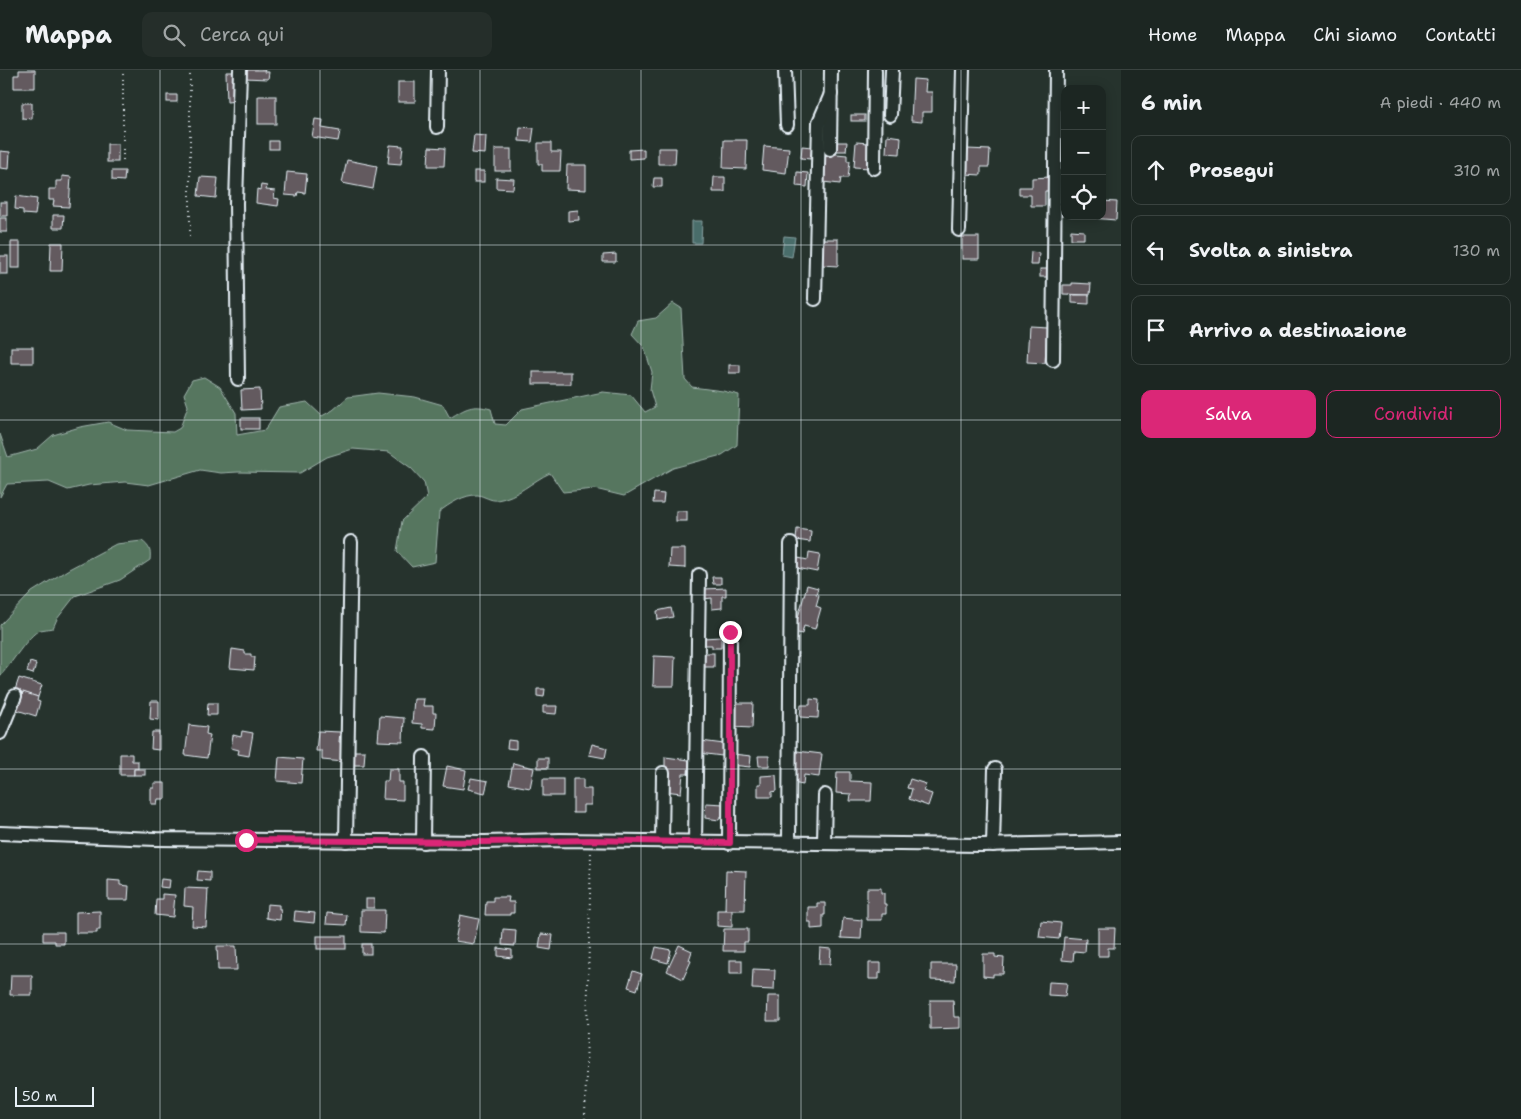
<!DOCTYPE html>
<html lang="it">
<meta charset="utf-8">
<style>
:root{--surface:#1c2622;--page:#252e2a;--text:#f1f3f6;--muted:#a0a5a5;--line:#3a4340;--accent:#db2777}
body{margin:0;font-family:"Shantell Sans",sans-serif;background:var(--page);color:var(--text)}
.controls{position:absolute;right:15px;top:15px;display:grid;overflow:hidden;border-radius:10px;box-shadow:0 2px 12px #0003}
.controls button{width:45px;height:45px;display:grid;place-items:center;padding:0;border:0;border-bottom:1px solid var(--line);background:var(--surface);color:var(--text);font:25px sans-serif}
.scale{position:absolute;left:15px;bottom:12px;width:79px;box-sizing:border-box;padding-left:5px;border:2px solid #e8f1f8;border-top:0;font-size:14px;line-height:18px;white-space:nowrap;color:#e8f1f8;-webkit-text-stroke:4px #26332d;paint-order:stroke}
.stop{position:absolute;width:15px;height:15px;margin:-11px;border:4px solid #db2777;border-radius:50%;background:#fff}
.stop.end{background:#db2777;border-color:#fff;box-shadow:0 1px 5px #0008}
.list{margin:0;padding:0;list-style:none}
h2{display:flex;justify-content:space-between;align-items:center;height:65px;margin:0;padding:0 20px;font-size:21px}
h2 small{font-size:16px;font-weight:400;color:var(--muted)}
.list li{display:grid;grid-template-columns:32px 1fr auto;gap:15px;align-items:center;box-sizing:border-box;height:70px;margin:0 10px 10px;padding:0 10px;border:1px solid var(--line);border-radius:10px}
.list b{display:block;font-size:19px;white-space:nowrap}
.list em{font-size:16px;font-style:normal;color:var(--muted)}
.actions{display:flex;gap:10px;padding:15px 20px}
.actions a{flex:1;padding:11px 0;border:1px solid var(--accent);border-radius:10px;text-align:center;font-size:18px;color:var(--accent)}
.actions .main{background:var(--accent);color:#fff}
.icon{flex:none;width:28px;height:28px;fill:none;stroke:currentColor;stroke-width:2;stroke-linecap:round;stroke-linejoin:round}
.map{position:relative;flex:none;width:1121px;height:1049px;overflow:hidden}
header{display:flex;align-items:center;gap:30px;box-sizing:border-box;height:70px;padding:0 25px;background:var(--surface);border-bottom:1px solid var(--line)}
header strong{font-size:24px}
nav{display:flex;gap:28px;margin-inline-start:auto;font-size:18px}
.search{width:350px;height:45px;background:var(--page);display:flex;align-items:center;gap:12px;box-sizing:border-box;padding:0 18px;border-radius:10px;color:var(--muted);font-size:19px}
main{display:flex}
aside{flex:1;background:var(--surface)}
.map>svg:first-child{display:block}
.green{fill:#56765f;stroke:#9fb4ac}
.water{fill:#486d6b;stroke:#88a2a3}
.building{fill:#645a5f;stroke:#e8f1f8}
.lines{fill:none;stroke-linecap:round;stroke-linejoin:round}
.minor-casing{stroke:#e8f1f8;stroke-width:16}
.path{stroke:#e8f1f8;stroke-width:2;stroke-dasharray:1 4;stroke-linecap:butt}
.minor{stroke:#26332d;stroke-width:12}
.route{stroke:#db2777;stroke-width:6}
.grid{fill:none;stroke:#e8f1f8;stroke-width:1;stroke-opacity:0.55}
</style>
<header>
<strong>Mappa</strong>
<div class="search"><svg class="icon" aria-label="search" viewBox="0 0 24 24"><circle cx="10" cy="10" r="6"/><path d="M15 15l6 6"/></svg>Cerca qui</div>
<nav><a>Home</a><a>Mappa</a><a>Chi siamo</a><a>Contatti</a></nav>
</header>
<main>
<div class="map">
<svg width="1121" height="1049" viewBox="0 0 1121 1049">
<rect width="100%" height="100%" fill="#26332d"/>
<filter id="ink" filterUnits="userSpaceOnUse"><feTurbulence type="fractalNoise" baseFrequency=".02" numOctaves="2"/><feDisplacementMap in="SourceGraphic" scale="10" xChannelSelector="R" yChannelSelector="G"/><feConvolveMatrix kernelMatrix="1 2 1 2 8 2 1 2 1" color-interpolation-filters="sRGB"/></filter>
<g filter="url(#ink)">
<g class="green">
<path d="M673,233L681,238L685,309L692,317L723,321L739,325L737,375L722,385L673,398L624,426L595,419L563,422L550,403C532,411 518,427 497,430C491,431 484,426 478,425C465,424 449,434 439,442L435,492L412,497L397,481L402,451L427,427L424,412L411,398L389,382L353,379L327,387L300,403L238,402L221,403L200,400L149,415L125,412L89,415L68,420L49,412L7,414L0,427V364L8,387L37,379L53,365L80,357L108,352L127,360L173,362L180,358L188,336L184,324L192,310L204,307L220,317L236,343L237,365L265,360L279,337L307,332L322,346L333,340L348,327L378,323L415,327L443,335L450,348C466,338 472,334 491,339L495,354L506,355L522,339L603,322L631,325L645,342L655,337L650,320L652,302L644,277L632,264L638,251L656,248Z"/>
<path d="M142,471C150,477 151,481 150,490L120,510L75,526L57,549L53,558C49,559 44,559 40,560C28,565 11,595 0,606V555L32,522L69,499L116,474Z"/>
</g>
<g class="water">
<path d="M692,151H702L701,173H692Z"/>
<path d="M784,166L795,167L792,187L782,185Z"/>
</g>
<g class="building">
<path d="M19,0H35V18H14V5H19Z"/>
<path d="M244,0H265L264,2H269L268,9L244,8Z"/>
<path d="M226,2H236L237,31L227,32Z"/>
<path d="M913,9L926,10L925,22H932V42H922V52L911,51Z"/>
<rect x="398" y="12" width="17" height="20"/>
<rect x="167" y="25" width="10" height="7"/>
<rect x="258" y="26" width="18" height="28"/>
<path d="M22,33H32V49L22,48Z"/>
<rect x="851" y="45" width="14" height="6"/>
<path d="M315,49L323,50L322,58L340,61L338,71L312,67Z"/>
<path d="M520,57L534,58L532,72L519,71Z"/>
<path d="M474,65L486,66L485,84L472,83Z"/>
<path d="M887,65L901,67L900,84L886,83Z"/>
<path d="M724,70H747L746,99L723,98Z"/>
<rect x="269" y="71" width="9" height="8"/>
<path d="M836,72H847L846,81H835Z"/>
<path d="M856,72L869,73L868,88H871L870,98L854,97Z"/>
<path d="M538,73H551V82H561L560,101H542V94H538Z"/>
<rect x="107" y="74" width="11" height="18"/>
<path d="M390,75L403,76L401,94L388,93Z"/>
<path d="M764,76L789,78L786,103L762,100Z"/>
<path d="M802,76L812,77L810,89L801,88Z"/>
<path d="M429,77L445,78L444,96H428Z"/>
<path d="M658,78H676L675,94H658Z"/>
<rect x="495" y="79" width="16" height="22"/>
<path d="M644,79V88L629,89V80Z"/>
<path d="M967,79L990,80L989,97H981V105L965,104Z"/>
<path d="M0,81L10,82L9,99L0,98Z"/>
<path d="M826,83L847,85V91H850L848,108H841L840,114L823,112Z"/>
<path d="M347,90L377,96L373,119L342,113Z"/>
<path d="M567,95H586V120L566,119Z"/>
<path d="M112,101H125L124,111L112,110Z"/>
<rect x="474" y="101" width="10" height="11"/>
<path d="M287,102L307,104L305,123L298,122L297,126L285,125Z"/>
<path d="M797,102L808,103L807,117L796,116Z"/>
<path d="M62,106L71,107L69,137L53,136L54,130H49V119H56V111H62Z"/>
<path d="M200,107L218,108L216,128L198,126Z"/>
<path d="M714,107H725V122H713Z"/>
<path d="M1050,107V121H1045V136H1031V125H1019V117H1032V108Z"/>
<path d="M496,108L514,109L513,119L496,118Z"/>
<path d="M654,108H662V117H653Z"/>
<path d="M261,115L267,116L266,120L275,121L274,128L279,129L278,136L256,133L257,119L260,120Z"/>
<path d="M16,126L37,129L35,145L23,144V140L15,139Z"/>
<path d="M1102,131L1117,132L1116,150L1091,148V146H1102Z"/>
<rect x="0" y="132" width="7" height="14"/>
<path d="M578,140L579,150L568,151V141Z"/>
<path d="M53,145H64L63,158H53Z"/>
<rect x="0" y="148" width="7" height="14"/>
<path d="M1071,160L1084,161V169H1071Z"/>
<rect x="962" y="167" width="17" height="22"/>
<path d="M822,169H838V196L822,195Z"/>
<rect x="11" y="172" width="9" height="26"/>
<path d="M51,173H63L62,201H50Z"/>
<path d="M1031,182L1039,183L1038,195H1030Z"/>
<path d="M616,184V192H603V185Z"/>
<rect x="0" y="186" width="8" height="18"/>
<rect x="1040" y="199" width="9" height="8"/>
<path d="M1072,213L1091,214L1090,225L1063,224V215H1072Z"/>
<path d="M1072,225H1089V234L1072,233Z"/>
<path d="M1029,256L1047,257L1045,293L1027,292Z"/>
<rect x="11" y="277" width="22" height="16"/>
<rect x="729" y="295" width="11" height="8"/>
<rect x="533" y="302" width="38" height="12"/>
<path d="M260,319L261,339L242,340L241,320Z"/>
<rect x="241" y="348" width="18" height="11"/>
<path d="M654,423L664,424L663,433H653Z"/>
<rect x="676" y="441" width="11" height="10"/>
<path d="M797,459L811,461L810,472L796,470Z"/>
<path d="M670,479H685V498L669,497Z"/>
<path d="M809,482L820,484L817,502L797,498L798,488L808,490Z"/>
<path d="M712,507H721V514H713Z"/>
<path d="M807,515L818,518L816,524L819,525L816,536L821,538L815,559L804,556L802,564L794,562Z"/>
<path d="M726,518V526H722V538L712,539V528L704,529V519Z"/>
<path d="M671,538L673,547L658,550L657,541Z"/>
<path d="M721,567V578H712V575H703V568Z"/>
<path d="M232,579L245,581V584H251V587H255L254,600L230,598Z"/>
<rect x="704" y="583" width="10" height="14"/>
<path d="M654,586L675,587L674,616H653Z"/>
<path d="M30,592L36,594L33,604L27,602Z"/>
<path d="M19,608L42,615L38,627L15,620Z"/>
<path d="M537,619H545L544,627L537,626Z"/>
<path d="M23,622L38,627L37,631L40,632L36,646L17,640Z"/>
<path d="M414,629H424L423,636H433V643H436L435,659L422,658V654L412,653Z"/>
<path d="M810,629L819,630L818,648L800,647L801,635H810Z"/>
<path d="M151,631H159V650L150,649Z"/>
<path d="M208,633H217V645H207Z"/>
<path d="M734,633H753L752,658L733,657Z"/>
<path d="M543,636H557L556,644L543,643Z"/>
<path d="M380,646L404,648L403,672L378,671Z"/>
<path d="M189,655L207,657L206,664L210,665L207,688L185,685Z"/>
<path d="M242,661L253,663L249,686L238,684L239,680L231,678L233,665L241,667Z"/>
<path d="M318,661L340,662L339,672H346L344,692L322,690V681H316Z"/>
<path d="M152,662H159V680L151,679Z"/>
<path d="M508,670L516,671V679L507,678Z"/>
<path d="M701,671L724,674L722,686L699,683Z"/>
<path d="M592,674L607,678L605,688L589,685Z"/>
<path d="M352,681H365L364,695H352Z"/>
<path d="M797,681L822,684L819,707L804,705L803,715L793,713Z"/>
<path d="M120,684H132V691H138V699H134V705H120Z"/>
<path d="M733,684L751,686L750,697L732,695Z"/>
<path d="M758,686H769V696H759Z"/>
<path d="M279,687L303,689L301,713L277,711Z"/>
<path d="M665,687L689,690L688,704H683L681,723L665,721Z"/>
<rect x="538" y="688" width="10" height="10"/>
<path d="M513,693L534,698L530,718L509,714Z"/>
<path d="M447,696L466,700L463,719L443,716Z"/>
<rect x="134" y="699" width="11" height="6"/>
<path d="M389,699H399V712H403V730L383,729L384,711H388Z"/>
<path d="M837,702H850V711L872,712L871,731H850L851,724L836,723Z"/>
<path d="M776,705L777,721L772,722V727H758V714H761V706Z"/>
<path d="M471,708L488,711L485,723L468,719Z"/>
<rect x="543" y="709" width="20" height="17"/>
<path d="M573,709H583V719H591V735H583V743H573Z"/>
<path d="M910,709L926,714L923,721L932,724L928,736L909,729L912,719L907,718Z"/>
<path d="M154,713H165V729H158L157,734H151V718H154Z"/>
<path d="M706,733L724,734L723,747H720L719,750L705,748Z"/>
<path d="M726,800L746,801L745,840H725Z"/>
<path d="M198,801L210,802V811L197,810Z"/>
<path d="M161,809L170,810L169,818L160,817Z"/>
<path d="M108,810L120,811V815L129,816L128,830H108Z"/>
<path d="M185,818L208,819L206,857L192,856L193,837L184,836Z"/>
<path d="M867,818H881V823H884V834H886V844H882V850H867Z"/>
<path d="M162,824L175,825L173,847L155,845L156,829H162Z"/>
<path d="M493,827H509L508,832H514V843H510V845H485L486,831H493Z"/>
<rect x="366" y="829" width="8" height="9"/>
<path d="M817,833H825V845H823V858L811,859V852H808V837H817Z"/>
<path d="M267,834L279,835V839H281L280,850L266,848Z"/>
<path d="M361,840H385L384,863L361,862Z"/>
<path d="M717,840H732V857L717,856Z"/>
<path d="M100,841V860H97V863H76V842Z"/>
<path d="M295,841L315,843L314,853L294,851Z"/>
<path d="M327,843L347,845L346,855L326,854Z"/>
<path d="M460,845L479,849L474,874L455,871Z"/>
<path d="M843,848L862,850L861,869L841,868Z"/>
<path d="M1041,851L1061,853L1059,869L1039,867Z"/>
<path d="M1098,858H1115L1114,878H1108V886H1098Z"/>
<path d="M503,859L516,860L515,876L502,875Z"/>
<path d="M724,859H748V872H744V881H723Z"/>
<path d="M43,862H64V874H55V871H43Z"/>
<path d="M541,864L553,865L551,880L539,878Z"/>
<rect x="317" y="866" width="29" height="13"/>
<path d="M1064,867L1086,869L1085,882L1074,881L1073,891L1062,890Z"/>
<rect x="362" y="874" width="9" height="10"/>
<path d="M679,875L692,881L689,890L691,891L683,909L667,901Z"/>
<path d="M217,876H236L237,900H218Z"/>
<path d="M656,877L671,880L668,893L653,889Z"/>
<path d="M498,878L512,880V888L498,886Z"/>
<path d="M820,878L831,879L830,894H819Z"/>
<path d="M983,884H995V887L1004,888L1003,904H993V907L983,906Z"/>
<rect x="730" y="890" width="12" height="13"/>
<path d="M869,893H881V903H879V909H869Z"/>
<path d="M931,894H956L955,911L931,910Z"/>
<path d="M753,899L775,900L774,920L752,919Z"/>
<path d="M633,901L642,904L637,920L628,917Z"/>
<path d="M11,905H32V925H10Z"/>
<path d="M1049,912L1067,913L1065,926L1048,925Z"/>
<path d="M768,926H780V951H767Z"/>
<path d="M930,930H953L954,947H960V958L930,959Z"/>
</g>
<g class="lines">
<defs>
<g id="minor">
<path d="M785,0L787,55"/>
<path d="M890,45L892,0"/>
<path d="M437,57L438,0"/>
<path d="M830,79L831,0"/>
<path d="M874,98L875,0"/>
<path d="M959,160L963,0"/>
<path d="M815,229L819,52L831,24"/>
<path d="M1053,290L1056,0"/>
<path d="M238,309L236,133L240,0"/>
<path d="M0,663L15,626"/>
<path d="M0,763L156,769L485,772L560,770L982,775L1121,772"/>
<path d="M346,771L351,472"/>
<path d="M423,772L424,687"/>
<path d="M662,772L663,703"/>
<path d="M695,772L699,505"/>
<path d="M789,772L791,474"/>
<path d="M824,772L825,725"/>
<path d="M729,773L730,562"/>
<path d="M993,775L995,699"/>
</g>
</defs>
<use href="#minor" class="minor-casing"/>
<g class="path">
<path d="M190,0V167"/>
<path d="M123,90V0"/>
<path d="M585,1049L591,781"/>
</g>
<use href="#minor" class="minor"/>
</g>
</g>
<g class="lines" filter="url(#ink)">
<path class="route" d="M246,770L485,772L591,770L730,773V562"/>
</g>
<path class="grid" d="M160,0V1049M320,0V1049M480,0V1049M641,0V1049M801,0V1049M961,0V1049M0,175H1121M0,350H1121M0,525H1121M0,699H1121M0,874H1121"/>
</svg>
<div class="controls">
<button>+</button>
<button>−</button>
<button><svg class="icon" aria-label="locate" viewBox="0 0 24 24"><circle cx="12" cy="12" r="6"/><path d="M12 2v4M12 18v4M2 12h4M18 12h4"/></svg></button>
</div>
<div class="scale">50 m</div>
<div class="stop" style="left:246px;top:770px"></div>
<div class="stop end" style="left:730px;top:562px"></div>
</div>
<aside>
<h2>6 min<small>A piedi · 440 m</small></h2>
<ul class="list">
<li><svg class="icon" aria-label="ahead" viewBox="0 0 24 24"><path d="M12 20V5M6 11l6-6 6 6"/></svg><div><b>Prosegui</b></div><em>310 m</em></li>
<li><svg class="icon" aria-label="left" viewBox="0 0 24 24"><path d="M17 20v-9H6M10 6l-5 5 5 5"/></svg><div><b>Svolta a sinistra</b></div><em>130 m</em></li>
<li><svg class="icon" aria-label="arrive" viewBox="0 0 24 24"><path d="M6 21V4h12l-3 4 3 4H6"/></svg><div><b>Arrivo a destinazione</b></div></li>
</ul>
<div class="actions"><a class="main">Salva</a><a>Condividi</a></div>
</aside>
</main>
